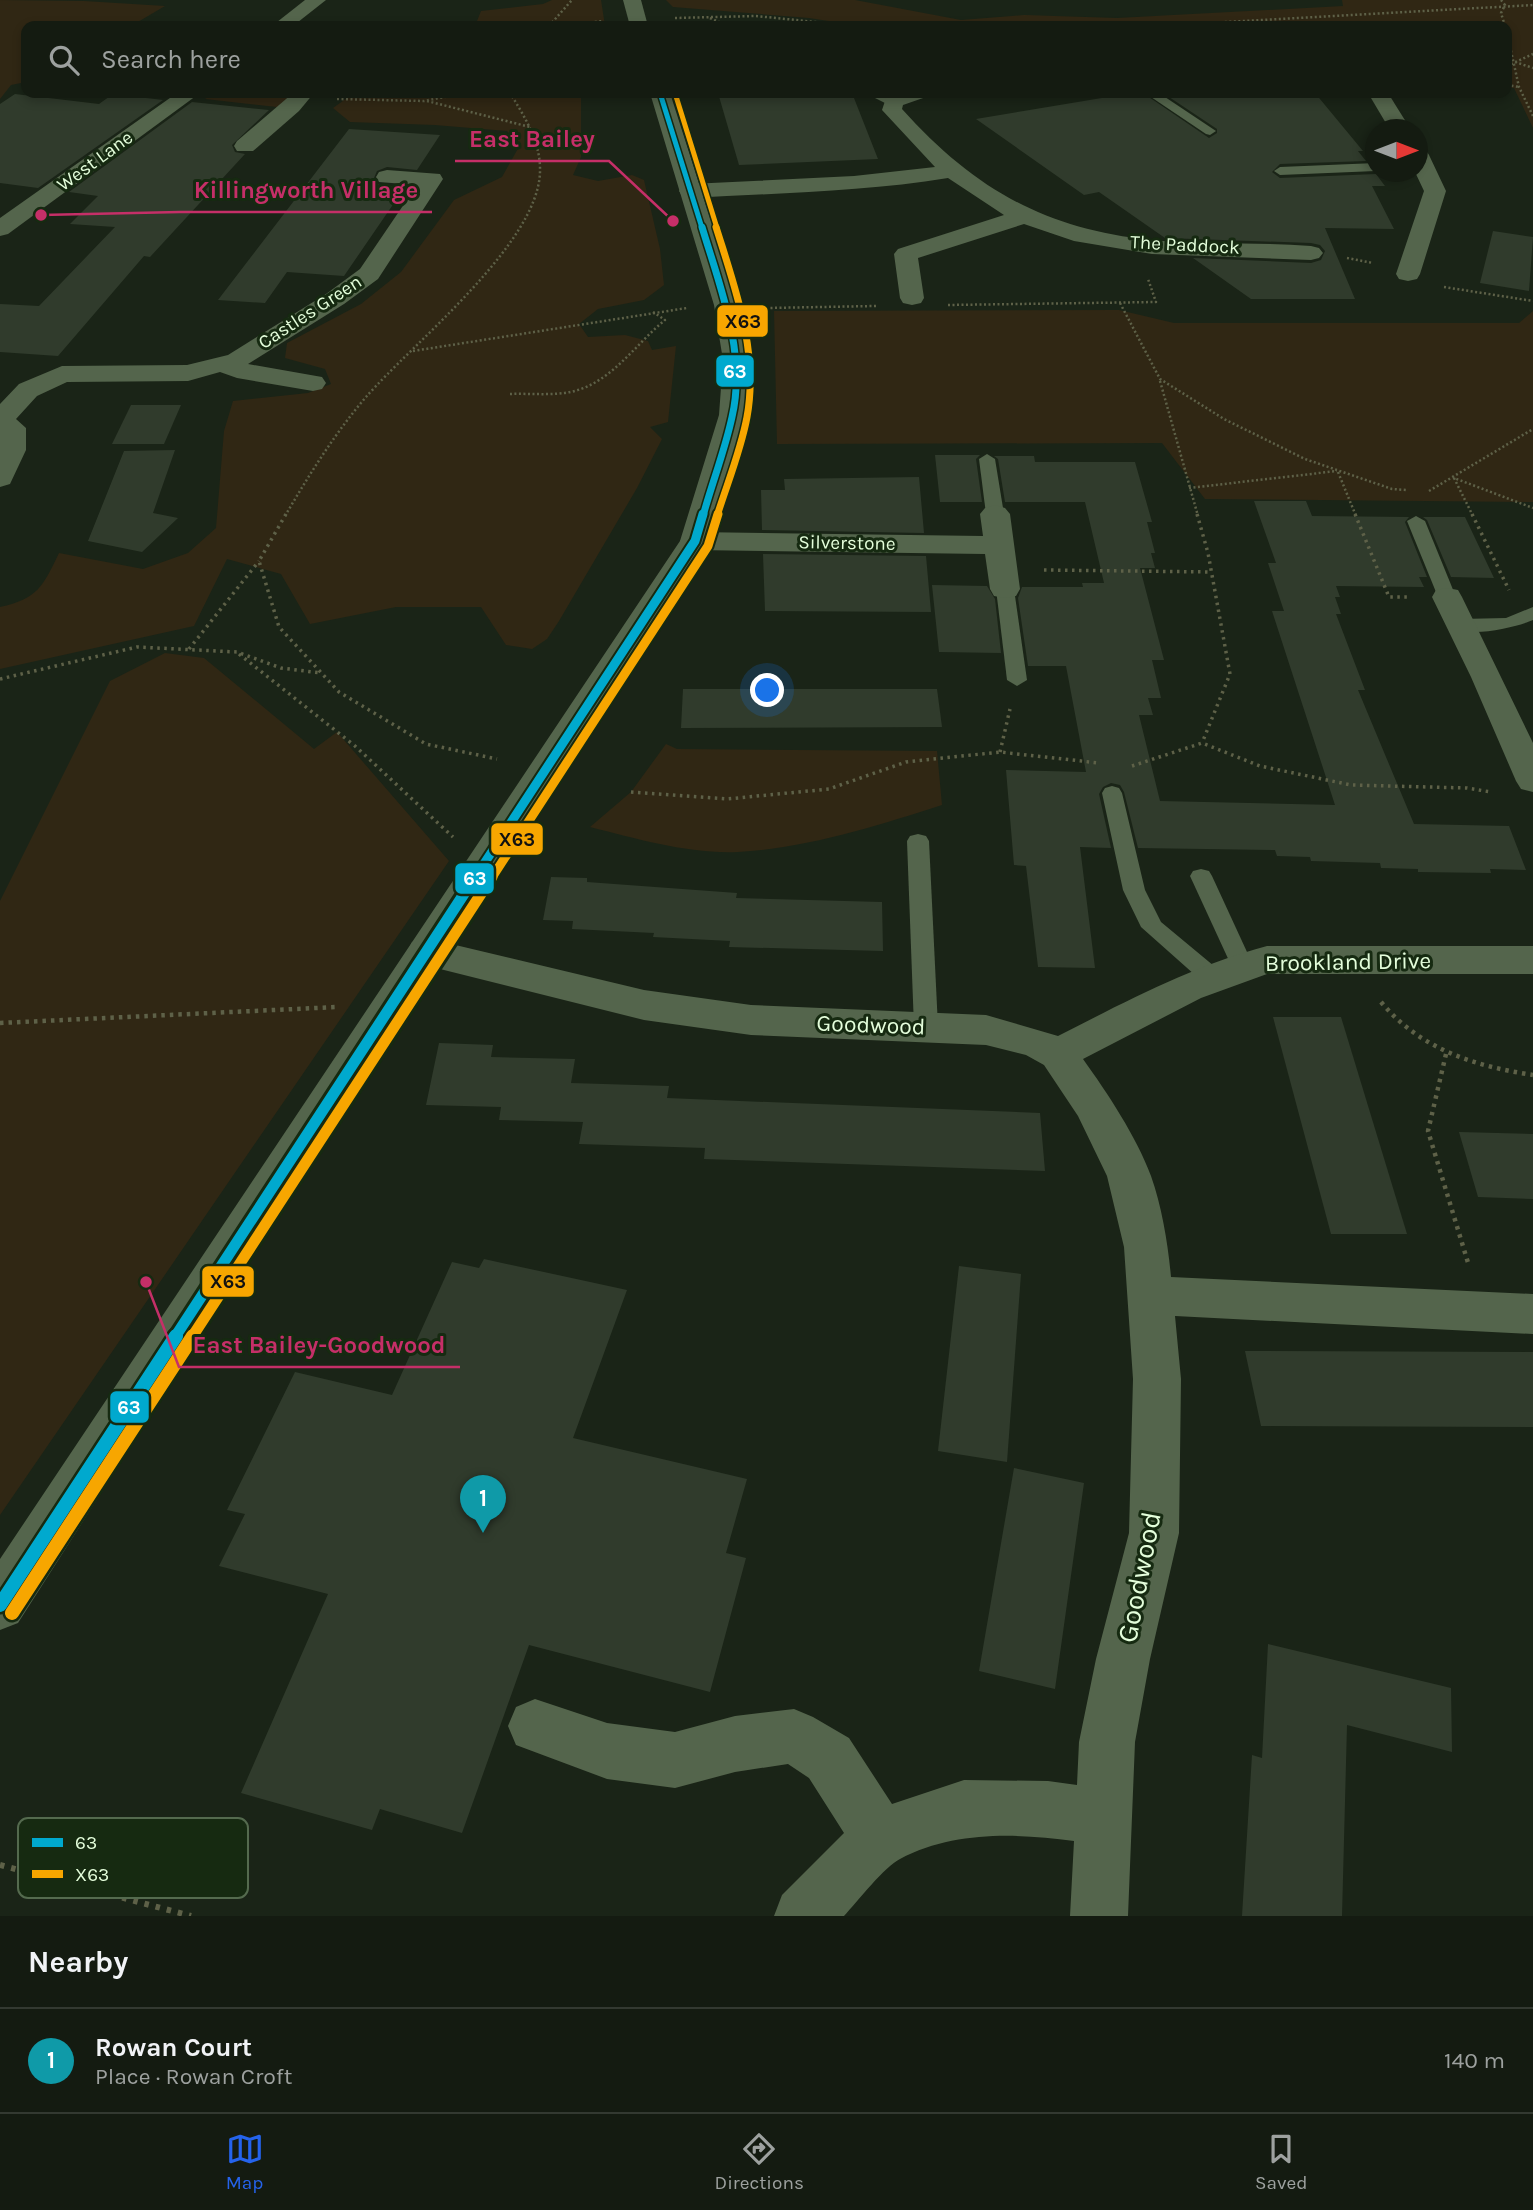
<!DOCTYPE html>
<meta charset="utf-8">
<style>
:root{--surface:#141b11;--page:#1d241a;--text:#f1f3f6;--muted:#9da19f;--line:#333931;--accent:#2563eb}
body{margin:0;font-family:Karla,sans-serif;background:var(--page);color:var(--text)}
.compass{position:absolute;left:1365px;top:119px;width:63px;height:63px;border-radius:50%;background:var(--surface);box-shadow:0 4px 10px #0003;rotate:90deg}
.you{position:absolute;left:768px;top:691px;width:24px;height:24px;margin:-18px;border:5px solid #fff;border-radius:50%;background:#1a73e8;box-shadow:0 0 0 10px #1a73e833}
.badge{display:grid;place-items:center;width:46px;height:46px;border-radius:50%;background:var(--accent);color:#fff;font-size:23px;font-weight:700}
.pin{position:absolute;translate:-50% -58px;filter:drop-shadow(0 2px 4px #0008)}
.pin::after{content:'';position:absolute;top:37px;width:24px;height:21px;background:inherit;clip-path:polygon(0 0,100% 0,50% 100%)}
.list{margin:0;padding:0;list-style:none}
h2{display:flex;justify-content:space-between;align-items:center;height:91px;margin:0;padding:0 28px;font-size:30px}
h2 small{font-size:23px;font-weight:400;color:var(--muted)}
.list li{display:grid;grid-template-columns:46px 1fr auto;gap:21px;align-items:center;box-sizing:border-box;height:105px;padding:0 28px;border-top:2px solid var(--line)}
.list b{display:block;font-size:26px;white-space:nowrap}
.list p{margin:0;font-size:23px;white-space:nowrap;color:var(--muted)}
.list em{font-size:23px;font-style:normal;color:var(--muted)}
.icon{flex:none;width:38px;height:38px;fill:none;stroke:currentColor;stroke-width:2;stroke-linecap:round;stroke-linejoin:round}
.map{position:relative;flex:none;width:1533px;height:1916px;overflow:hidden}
.search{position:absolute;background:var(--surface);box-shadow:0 4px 10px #0003;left:21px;right:21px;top:21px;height:77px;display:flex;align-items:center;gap:18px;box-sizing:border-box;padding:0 24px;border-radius:14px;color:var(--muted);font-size:26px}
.sheet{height:196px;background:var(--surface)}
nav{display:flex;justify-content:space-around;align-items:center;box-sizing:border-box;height:98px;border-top:2px solid var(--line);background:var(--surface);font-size:19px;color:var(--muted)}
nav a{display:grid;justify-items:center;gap:4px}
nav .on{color:var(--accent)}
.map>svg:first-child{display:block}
.green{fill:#302714}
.building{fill:#303b2c}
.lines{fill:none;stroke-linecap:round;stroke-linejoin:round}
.path-far3{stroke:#5e6148;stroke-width:2.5;stroke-dasharray:2 2.5;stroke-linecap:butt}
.path-far2{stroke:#5e6148;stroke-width:3.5;stroke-dasharray:2.5 4.5;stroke-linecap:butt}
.path-far1{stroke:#5e6148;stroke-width:4.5;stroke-dasharray:3.5 5;stroke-linecap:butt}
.path{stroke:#5e6148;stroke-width:6;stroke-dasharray:4.5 7;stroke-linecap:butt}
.service{fill:#54654c;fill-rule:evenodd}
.minor{fill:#54654c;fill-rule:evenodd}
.tertiary{fill:#54654c;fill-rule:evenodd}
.bus-1-far4-casing{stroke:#162a11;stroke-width:8}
.bus-1-far3-casing{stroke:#162a11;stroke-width:10}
.bus-1-far2-casing{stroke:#162a11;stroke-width:13}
.bus-1-far1-casing{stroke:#162a11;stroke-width:17}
.bus-1-casing{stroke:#162a11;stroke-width:19}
.bus-2-far4-casing{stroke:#162a11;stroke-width:8}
.bus-2-far3-casing{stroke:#162a11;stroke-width:10}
.bus-2-far2-casing{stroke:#162a11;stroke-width:13}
.bus-2-far1-casing{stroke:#162a11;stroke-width:17}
.bus-2-casing{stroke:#162a11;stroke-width:19}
.bus-1-far4{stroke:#00a9ce;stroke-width:5}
.bus-1-far3{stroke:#00a9ce;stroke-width:7}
.bus-1-far2{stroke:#00a9ce;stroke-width:9}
.bus-1-far1{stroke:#00a9ce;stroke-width:11}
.bus-1{stroke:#00a9ce;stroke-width:14}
.bus-2-far4{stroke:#f7a600;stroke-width:5}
.bus-2-far3{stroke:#f7a600;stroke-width:7}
.bus-2-far2{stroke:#f7a600;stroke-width:9}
.bus-2-far1{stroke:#f7a600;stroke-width:11}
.bus-2{stroke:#f7a600;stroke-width:14}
.labels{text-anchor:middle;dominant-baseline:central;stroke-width:6;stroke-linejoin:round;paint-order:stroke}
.far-street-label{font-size:19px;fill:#e4fedb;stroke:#162a11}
.street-label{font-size:23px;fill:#e4fedb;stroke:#162a11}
.near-street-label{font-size:28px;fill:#e4fedb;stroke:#162a11}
.key{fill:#162a11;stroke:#546a4e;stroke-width:2}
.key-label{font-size:19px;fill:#e4fedb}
.leader{fill:none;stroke:#c52f68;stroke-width:2.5}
.callout-dot{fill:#c52f68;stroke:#162a11;stroke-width:2.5}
.callout-label{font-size:24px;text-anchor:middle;font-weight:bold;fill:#c52f68;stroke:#162a11;stroke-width:6;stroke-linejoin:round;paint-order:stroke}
.line-badge{stroke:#162a11;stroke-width:2.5}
.badge-label{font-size:19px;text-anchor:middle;font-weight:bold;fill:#fff}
.pale-badge-label{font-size:19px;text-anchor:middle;font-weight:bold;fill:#111}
</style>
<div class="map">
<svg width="1533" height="1916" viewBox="0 0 1533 1916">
<rect width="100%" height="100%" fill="#1a2417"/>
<g class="green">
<path d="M0,0L84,1L165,6L131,26H26V82L11,85L0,99Z"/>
<path d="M552,0H601L605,26H475L481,11L543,4Z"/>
<path d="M666,0H855L961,20L1024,15L1117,18L1343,6L1342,0H1533V128L1514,88H1507V26H861L809,18L673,7Z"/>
<path d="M354,93H581V157L573,175L598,181L632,175L644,180L660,249L664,285L644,300L598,309L579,324L588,337L625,335L648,341L652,350L676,346L668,422L650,427L662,439L637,488L559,621L547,639L532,649L506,645L481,607H396L310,624L281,574L227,559L194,626L0,669V607C38,599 43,586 59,553L143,569L188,553L216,528L224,431L233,401L308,393L331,384L325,369L285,358L287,343L361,304L401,272L454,200L502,177L520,145L507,131L435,125L350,122L333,108Z"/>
<path d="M236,94L277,95L288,98L277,107L205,99L210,96Z"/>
<path d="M1119,310L1174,323H1519L1533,311V502L1205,499L1162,443L777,444L774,311Z"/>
<path d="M165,653L204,658L314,749L337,732L449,861L0,1515V901L110,681Z"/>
<path d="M666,744L677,749L937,751L942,805C877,826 807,848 738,852C688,854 638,839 590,827L631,792Z"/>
</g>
<g class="building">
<path d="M718,93H852L878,159L739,165Z"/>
<path d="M1132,93H1143L1209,138L1217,133V129L1163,93H1315L1363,151H1358L1366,161L1280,164L1272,172L1280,178L1376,174L1385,186H1372L1394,229L1325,228L1355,299H1251L1193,258L1311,263L1321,260L1325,251L1320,245L1311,243L1165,238L1099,192L1084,195L976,119Z"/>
<path d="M15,94L99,104L113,94L163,100L38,188L0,183V104Z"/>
<path d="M192,102L269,110L232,145L235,152L245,154L150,257L144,256L58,356L0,352V304L39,306L115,227L70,224L98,196L69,192Z"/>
<path d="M349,129L440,135L417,170L387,167L377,171L374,178L379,185L405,187L344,276L287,272L265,303L218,300Z"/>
<path d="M1493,231L1533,237L1529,291L1480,283Z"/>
<path d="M131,405H181L164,444H112Z"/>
<path d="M175,450L153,513L178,518L142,552L88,541L124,451Z"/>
<path d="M935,455H980L976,459L982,502H940Z"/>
<path d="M994,456H1034L1035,462H1135L1152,522H1147L1155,553H1151L1155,568H1140L1164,660H1152L1161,698H1148L1153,715H1139L1160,801L1335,805L1272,611H1284L1268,563H1276L1254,501H1306L1312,516L1409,517L1405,522L1427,577H1419L1424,587L1336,586L1340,597H1335L1341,614H1336L1365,690H1358L1414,824L1509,826L1526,870L1490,869L1491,873L1418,872V869L1381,868L1380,863L1311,861L1310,857L1277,856L1275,850L1138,848L1124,792L1120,785L1111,783L1103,787L1099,794L1111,848L1080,847L1095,968L1038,967L1026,866L1014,865L1006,770L1086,772L1066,666H1028L1018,598L1022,587H1083L1082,583H1104L1085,502H1005L998,459Z"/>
<path d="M919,477L924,533L762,530L761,490H785L784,479Z"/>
<path d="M1423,517H1465L1494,578L1451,577L1427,520Z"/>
<path d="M763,554L926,556L931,612L765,611Z"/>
<path d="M932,585L987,586L995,599L1001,653L939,652Z"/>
<path d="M683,689H937L942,727L681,728Z"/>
<path d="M551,877L587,878V882L737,893L736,898L882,902L883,951L729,947L730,941L653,937L654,933L572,929L573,921L543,920Z"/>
<path d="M1273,1017H1341L1407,1234H1331Z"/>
<path d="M439,1043L493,1045L491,1057L575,1059L571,1083L669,1086L667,1098L1040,1113L1045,1171L704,1159L705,1148L579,1144L583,1122L499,1120L501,1107L426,1105Z"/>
<path d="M1459,1132L1533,1134V1199L1478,1197Z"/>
<path d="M484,1259L627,1290L573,1438L747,1479L726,1553L746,1558L710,1692L529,1645L462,1833L380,1809L372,1830L241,1793L328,1594L219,1566L245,1514L227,1510L295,1372L392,1395L452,1262L479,1268Z"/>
<path d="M959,1266L1021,1274L1007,1462L938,1451Z"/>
<path d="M1245,1351L1533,1352V1427L1261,1426Z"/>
<path d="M1014,1468L1084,1483L1055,1689L979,1671Z"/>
<path d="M1268,1644L1451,1688L1452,1752L1347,1725L1342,1916H1242L1252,1755L1262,1758Z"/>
</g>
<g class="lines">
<g class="path-far3">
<path d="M1501,0L1505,5L1501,13L1505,26"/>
<path d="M675,18L756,16L855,26"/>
<path d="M710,18L728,26"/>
<path d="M549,26L572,0"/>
<path d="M559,26L603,21"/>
<path d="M1153,26L1533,5"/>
<path d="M1507,33L1519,87L1533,116"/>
<path d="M1515,62L1533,68"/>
<path d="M1507,66L1533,54"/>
<path d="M1507,85L1519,87"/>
<path d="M337,99L424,101L465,93"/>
<path d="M427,101L530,127"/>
<path d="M1347,258L1373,263"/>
<path d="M1444,287L1533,301"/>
<path d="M1120,303L1160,379L1224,419L1305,459L1392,489L1406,490"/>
<path d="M948,305L1156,302L1148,279"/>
<path d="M766,308L876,306"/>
<path d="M413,351L687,308"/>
<path d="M1160,381L1198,516"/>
<path d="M510,394C533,393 559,397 581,389C615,377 638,342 665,320L653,312"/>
<path d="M1338,472L1356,516"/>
<path d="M1189,488L1337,471"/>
<path d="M1429,491L1533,429"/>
<path d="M285,516C309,475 335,433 366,397C413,343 538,244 540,172C541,143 525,117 510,93"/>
<path d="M1473,516L1454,478L1533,508"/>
</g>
<g class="path-far2">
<path d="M286,514L259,561L279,627L339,692L426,744L497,759"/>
<path d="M1197,514L1208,553L1230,674L1202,743"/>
<path d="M1355,514L1389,597H1409"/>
<path d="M1472,514L1509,590"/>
<path d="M1044,570L1211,572"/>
<path d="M189,649L259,561"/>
<path d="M239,654L355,746L453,837"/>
<path d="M0,679L137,647L237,652L281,668L321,673"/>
<path d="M1000,752L1010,709"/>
<path d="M1132,766L1202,743L1260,766L1351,785L1467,788L1491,792"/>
<path d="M631,792L727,799L829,789L906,762L1000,752L1099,763"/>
</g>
<g class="path-far1">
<path d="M1381,1002C1420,1049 1474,1066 1533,1075"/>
<path d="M0,1023L337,1007"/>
<path d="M1446,1054L1428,1131L1469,1266"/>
</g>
<path class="path" d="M0,1865L191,1916"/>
<g class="service">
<path d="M865,93H881L899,102L889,105Z"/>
<path d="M1145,93H1159L1216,131L1210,135L1206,134Z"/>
<path d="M1376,163V171L1280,175L1274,171L1280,167Z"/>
<path d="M987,454L995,459L1004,514L995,519L986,514L979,459Z"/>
<path d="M1416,516L1425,521L1456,597L1453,601L1447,602L1438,597L1407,521Z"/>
<path d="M1005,584L1014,589L1027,680L1017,686L1007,680L996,589Z"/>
<path d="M1533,607V620C1517,627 1464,640 1452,625L1461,619L1506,618Z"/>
<path d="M1112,786L1119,788L1122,793L1145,890L1161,922L1220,971L1223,977L1220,983L1212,985L1204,983L1141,927L1123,890L1102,793L1105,788Z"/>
<path d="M918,834L926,836L929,841L938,1027L934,1033L926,1036L918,1033L914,1027L907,841L910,836Z"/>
<path d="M1201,869L1209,871L1212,876L1253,965L1250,971L1242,973L1234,971L1231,965L1190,876L1193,871Z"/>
</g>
<g class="minor">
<path d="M293,93H314L299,111L253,151H237L234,146L237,141Z"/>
<path d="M900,93H929L926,97L903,105L902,109C973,188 1044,229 1151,240C1204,245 1258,242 1311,246L1319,248L1323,253L1319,258L1311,260L1152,254L1074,241L1024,224L918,258L924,298L921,303L912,305L903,303L900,298L894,254L898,249L1004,215L948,178C863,192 776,193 690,198L682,196L679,191L682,186L690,184L854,176L935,167L882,110L886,98Z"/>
<path d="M1368,93H1388L1411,130H1390Z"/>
<path d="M1418,149L1426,150L1429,155L1446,191L1420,274L1417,279L1408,281L1399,279L1396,274L1424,191L1415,172H1418Z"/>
<path d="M387,170L440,174L443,179L378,279L344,304L248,364L322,377L326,383L322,389L313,391L237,378L220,372L188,381L67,382L37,396L16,419L26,428V450L10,484L0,487V404L19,384L62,366L187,365L228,355L326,294L360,269L417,185L379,182L376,177L379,172Z"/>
<path d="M995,505L1005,508L1010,514L1020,589L1016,596L1005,598L994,596L990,589L985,554L695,550L685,547L680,541L685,535L695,532L983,536L980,514L985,508Z"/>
<path d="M1447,588L1458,590L1462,597L1533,743V792L1521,789L1516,781L1471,677L1432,597L1436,590Z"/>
<path d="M426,938L644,990L751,1005L986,1015L1058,1036C1127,1001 1192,966 1267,946H1533V974H1267L1201,998L1083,1059C1108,1094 1136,1136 1151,1176C1162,1207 1168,1244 1171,1277L1533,1294V1334L1175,1316L1181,1379L1179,1533L1150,1659L1135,1742L1128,1916H1070L1074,1841C1016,1833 953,1831 900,1859C885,1866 857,1902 844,1916H774L782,1895L844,1833L809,1778L788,1764L735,1772L675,1788L607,1779L516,1745L508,1726L516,1707L535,1699L607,1723L675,1732L735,1716L794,1709L813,1717L849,1738L892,1804L964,1780L1048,1781L1077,1785L1079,1742L1096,1659L1129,1533L1133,1379L1124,1247L1107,1176L1078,1116L1044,1065L1026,1055L986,1045L751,1035L644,1020L412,962L407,952L412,942Z"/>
</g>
<g class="tertiary">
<path d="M305,0H326L293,26H272Z"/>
<path d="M623,0H641L648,26H630Z"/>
<path d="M177,93H200L8,234L0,236V218Z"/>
<path d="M650,93H670L738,305L749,360L747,415L710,541L18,1623L0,1630V1559L680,541L719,415L723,360L714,305Z"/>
</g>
<defs>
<path id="bus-1-far4" d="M660,93L702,228"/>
<path id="bus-1-far3" d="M702,227C720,287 747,353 732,417C725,450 712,483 703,516"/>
<path id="bus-1-far2" d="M474,879L695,541L703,514"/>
<path id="bus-1-far1" d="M175,1337L475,877"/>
<path id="bus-1" d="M0,1605L176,1336"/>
<path id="bus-2-far4" d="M675,93L717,228"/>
<path id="bus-2-far3" d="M716,227C735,288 759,352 747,417C741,450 727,484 717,516"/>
<path id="bus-2-far2" d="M491,879L708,546L718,514"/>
<path id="bus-2-far1" d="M192,1337L492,877"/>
<path id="bus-2" d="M12,1613L193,1336"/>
</defs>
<use href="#bus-1-far4" class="bus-1-far4-casing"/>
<use href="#bus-1-far3" class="bus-1-far3-casing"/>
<use href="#bus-1-far2" class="bus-1-far2-casing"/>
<use href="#bus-1-far1" class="bus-1-far1-casing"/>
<use href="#bus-1" class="bus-1-casing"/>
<use href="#bus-2-far4" class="bus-2-far4-casing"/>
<use href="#bus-2-far3" class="bus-2-far3-casing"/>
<use href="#bus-2-far2" class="bus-2-far2-casing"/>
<use href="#bus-2-far1" class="bus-2-far1-casing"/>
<use href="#bus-2" class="bus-2-casing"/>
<use href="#bus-1-far4" class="bus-1-far4"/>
<use href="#bus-1-far3" class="bus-1-far3"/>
<use href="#bus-1-far2" class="bus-1-far2"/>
<use href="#bus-1-far1" class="bus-1-far1"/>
<use href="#bus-1" class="bus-1"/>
<use href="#bus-2-far4" class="bus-2-far4"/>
<use href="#bus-2-far3" class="bus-2-far3"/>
<use href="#bus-2-far2" class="bus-2-far2"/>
<use href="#bus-2-far1" class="bus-2-far1"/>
<use href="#bus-2" class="bus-2"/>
</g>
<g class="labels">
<g class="far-street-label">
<text transform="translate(95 161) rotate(-36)">West Lane</text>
<text transform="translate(1185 245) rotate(3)">The Paddock</text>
<text transform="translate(310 312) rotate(-33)">Castles Green</text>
<text transform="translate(847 543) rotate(1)">Silverstone</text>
</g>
<g class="street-label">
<text transform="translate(1348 962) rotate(-1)">Brookland Drive</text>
<text transform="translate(871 1025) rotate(2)">Goodwood</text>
</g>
<g class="near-street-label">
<text transform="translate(1139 1577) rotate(-79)">Goodwood</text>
</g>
</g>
<rect x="18" y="1818" width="230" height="80" rx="10" class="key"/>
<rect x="32" y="1838" width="31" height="9" fill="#00a9ce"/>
<rect x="32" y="1870" width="31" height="8" fill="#f7a600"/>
<g class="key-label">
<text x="75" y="1849">63</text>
<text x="75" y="1881">X63</text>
</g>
<path class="leader" d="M673 221L609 161H455M41 215L180 212H432M146 1282L179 1367H460"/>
<g class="callout-dot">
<circle cx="673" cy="221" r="7"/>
<circle cx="41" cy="215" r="7"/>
<circle cx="146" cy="1282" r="7"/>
</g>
<g class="callout-label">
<text x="532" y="147">East Bailey</text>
<text x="306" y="198">Killingworth Village</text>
<text x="319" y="1353">East Bailey-Goodwood</text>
</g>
<g class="line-badge">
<rect x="716" y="304" width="53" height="34" rx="7" fill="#f7a600"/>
<rect x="715" y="354" width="40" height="34" rx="7" fill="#00a9ce"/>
<rect x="490" y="822" width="54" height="34" rx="7" fill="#f7a600"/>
<rect x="454" y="862" width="41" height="33" rx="7" fill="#00a9ce"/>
<rect x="201" y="1265" width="54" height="33" rx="7" fill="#f7a600"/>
<rect x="109" y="1390" width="41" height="34" rx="7" fill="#00a9ce"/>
</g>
<g class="badge-label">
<text x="735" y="378">63</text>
<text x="475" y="885">63</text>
<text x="129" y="1414">63</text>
</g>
<g class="pale-badge-label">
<text x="743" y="328">X63</text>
<text x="517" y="846">X63</text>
<text x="228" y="1288">X63</text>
</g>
</svg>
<svg class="compass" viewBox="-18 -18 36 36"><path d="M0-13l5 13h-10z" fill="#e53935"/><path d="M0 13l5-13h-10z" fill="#9da19f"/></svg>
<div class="you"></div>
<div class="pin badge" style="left:483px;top:1533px;background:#0f9aa8">1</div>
<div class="search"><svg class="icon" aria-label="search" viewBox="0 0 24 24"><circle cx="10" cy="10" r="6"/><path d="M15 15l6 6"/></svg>Search here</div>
</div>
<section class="sheet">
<h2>Nearby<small></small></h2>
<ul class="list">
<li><span class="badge" style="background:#0f9aa8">1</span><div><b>Rowan Court</b><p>Place · Rowan Croft</p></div><em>140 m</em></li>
</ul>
</section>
<nav>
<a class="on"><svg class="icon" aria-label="map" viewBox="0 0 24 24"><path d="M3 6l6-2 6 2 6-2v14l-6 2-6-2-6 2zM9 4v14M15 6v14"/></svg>Map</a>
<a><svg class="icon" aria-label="directions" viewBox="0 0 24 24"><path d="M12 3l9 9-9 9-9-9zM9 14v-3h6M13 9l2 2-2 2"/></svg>Directions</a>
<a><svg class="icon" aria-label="saved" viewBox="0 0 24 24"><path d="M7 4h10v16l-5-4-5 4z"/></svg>Saved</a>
</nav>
